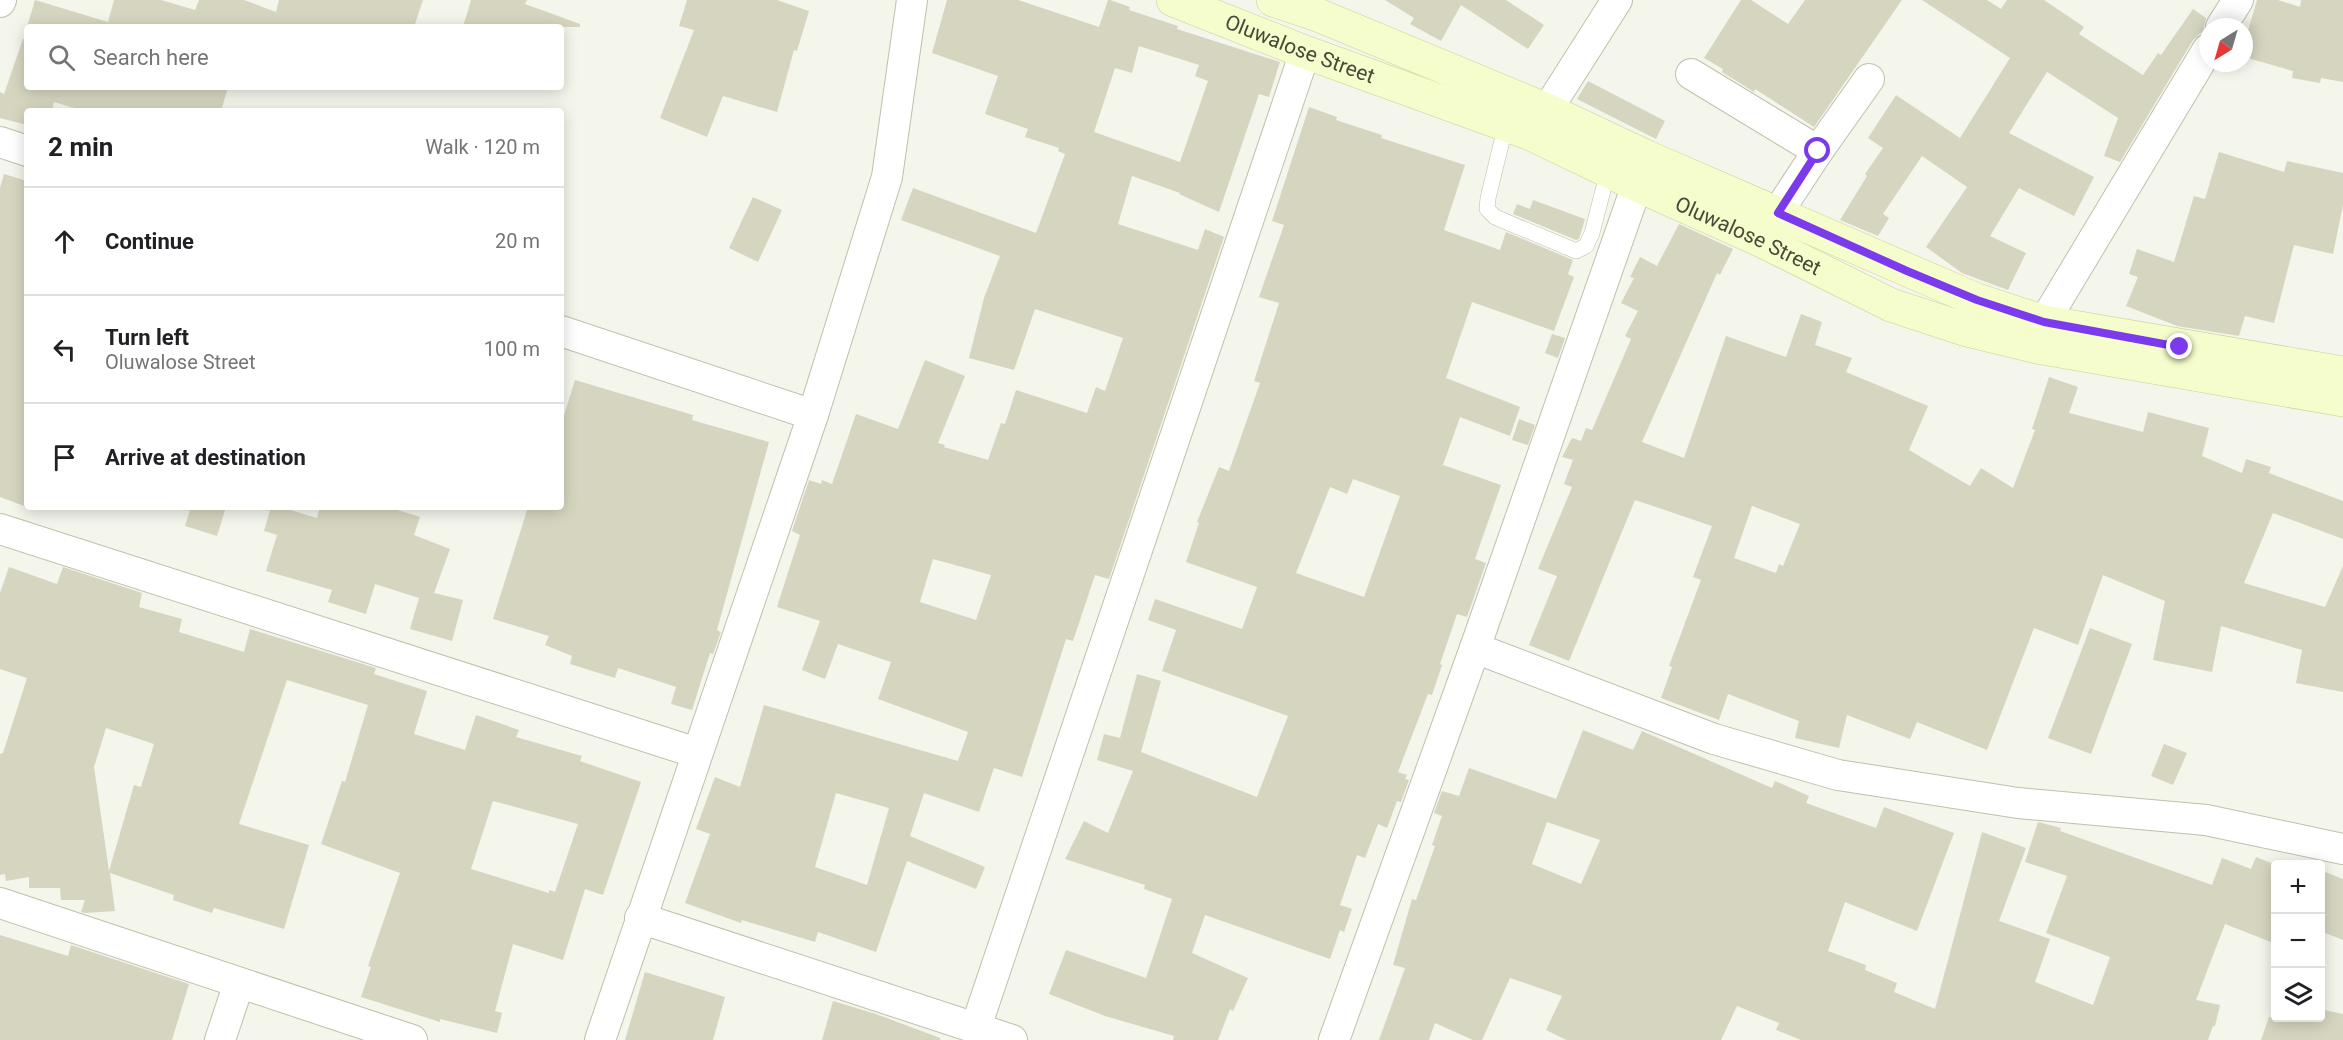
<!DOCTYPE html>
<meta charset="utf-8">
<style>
:root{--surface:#fff;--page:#f6f6f6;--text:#202124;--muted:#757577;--line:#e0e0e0}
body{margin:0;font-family:Roboto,sans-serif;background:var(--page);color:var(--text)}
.controls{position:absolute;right:18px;bottom:18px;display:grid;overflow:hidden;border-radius:6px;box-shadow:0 3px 15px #0003}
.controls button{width:54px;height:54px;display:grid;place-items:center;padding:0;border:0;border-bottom:2px solid var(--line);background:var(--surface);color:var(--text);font:30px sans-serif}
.compass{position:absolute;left:2199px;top:18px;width:54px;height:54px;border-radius:50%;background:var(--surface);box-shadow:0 3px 15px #0003;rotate:217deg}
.stop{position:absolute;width:18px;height:18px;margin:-14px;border:4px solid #7c3aed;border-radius:50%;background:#fff}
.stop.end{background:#7c3aed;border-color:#fff;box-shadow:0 2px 6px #0008}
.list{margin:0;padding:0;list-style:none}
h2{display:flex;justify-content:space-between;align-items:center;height:78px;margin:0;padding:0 24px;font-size:26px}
h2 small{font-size:20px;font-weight:400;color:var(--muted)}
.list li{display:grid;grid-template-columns:39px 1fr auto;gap:18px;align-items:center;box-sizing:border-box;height:108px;padding:0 24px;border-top:2px solid var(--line)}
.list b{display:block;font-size:22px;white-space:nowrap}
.list p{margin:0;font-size:20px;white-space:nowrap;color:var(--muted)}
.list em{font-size:20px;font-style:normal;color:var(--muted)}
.icon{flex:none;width:33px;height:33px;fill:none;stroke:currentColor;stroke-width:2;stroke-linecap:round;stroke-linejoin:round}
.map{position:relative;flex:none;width:2343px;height:1040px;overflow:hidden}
.search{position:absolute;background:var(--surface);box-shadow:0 3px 15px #0003;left:24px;top:24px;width:540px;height:66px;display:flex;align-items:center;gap:15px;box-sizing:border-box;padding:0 21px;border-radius:6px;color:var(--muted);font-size:22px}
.panel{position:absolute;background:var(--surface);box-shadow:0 3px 15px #0003;left:24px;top:108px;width:540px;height:402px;border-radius:6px}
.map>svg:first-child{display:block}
.building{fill:#d6d6c0;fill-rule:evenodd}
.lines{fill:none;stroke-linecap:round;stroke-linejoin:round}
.lane-casing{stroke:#bfc0ad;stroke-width:16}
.street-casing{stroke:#bfc0ad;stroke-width:32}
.secondary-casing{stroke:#cad099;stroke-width:34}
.lane{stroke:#fff;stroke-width:15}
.street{stroke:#fff;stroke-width:30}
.secondary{stroke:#f6fdcc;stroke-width:33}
.route{stroke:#7c3aed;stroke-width:8}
.labels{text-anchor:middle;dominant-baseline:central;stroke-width:4.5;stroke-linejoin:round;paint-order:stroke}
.street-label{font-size:21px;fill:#494939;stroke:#fff}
</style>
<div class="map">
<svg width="2343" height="1040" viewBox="0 0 2343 1040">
<rect width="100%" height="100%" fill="#f4f5eb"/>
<g class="building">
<path d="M35,0L108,22L114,0H161L195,10L199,0H244L276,12L279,0H423L414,27H27Z"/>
<path d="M471,0H527L525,4L580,24V27H463Z"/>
<path d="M687,0H777L809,11L797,51L794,50L777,112L723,96L707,137L660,118L694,30L679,26Z"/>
<path d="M947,0H1018L1099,27L1108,0H1110L1130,7L1129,10L1178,26L1177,29L1280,62L1269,97L1259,94L1219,212L1179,194L1180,193L1132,176L1118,224L1198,250L1205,229L1224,237L1109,579L1095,575L1073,641L1066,639L1022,777L994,768L979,812L924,793L910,836L985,867L976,889L907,861L876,952L818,932L815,942L742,920L741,923L685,903L710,834L696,829L715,777L740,787L764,705L958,761L968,732L878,699L891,662L838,644L825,679L802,670L820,621L777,607L800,535L792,531L809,480L821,484L822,480L832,484L856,414L898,429L925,360L965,376L938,443L945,445L944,447L988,460L1001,423L1005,424L1016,390L1087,413L1096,387L1105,391L1123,338L1035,309L1014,370L969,358L984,298L1000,256L901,220L913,188L1036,233L1065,154L1058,151L1059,148L1025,137L1028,129L985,114L998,76L932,53ZM1139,46L1199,65L1195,76L1208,81L1180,162L1094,132L1115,68L1132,73ZM933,559L991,575L976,620L920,602ZM836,793L889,808L867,885L815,867Z"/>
<path d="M1385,0H1506L1544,25L1528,49L1461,5L1441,41L1410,24L1414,18Z"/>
<path d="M1741,0H1751L1788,24L1805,0H1902L1814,127L1755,89L1754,92L1722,72L1723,69L1704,58Z"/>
<path d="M1922,0H1987L2001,9L2007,0H2044L2084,27L2079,34L2143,75L2158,53L2161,55L2193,9L2206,18L2204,26L2205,32L2199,34L2193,40L2120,162L2104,156L2118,118L2047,72L2009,133L2094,177L2074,216L2019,188L1990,236L2026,253L2008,290L1962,273L1926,247L1967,187L1922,156L1883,214L1889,218L1878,236L1840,220L1867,176L1865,174L1883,148L1868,138L1896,95L1960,138L2010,58Z"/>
<path d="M2257,0H2278L2300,7L2301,0H2343V82L2321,78L2320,83L2292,78L2293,71L2244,57V45Z"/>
<path d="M23,39H27V87H228L221,111H84L54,102L52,111H27V125L0,118V92L4,94Z"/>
<path d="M1588,81L1665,121L1656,139L1577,99Z"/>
<path d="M1309,107L1337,117L1336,120L1382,135L1381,138L1465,165L1444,230L1500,250L1506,232L1573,260L1568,274L1574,277L1554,331L1472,302L1446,378L1520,407L1510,436L1460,417L1443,465L1501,485L1475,559L1486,563L1467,617L1457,614L1440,664L1442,665L1432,695L1428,694L1398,772L1407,775L1405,779L1409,780L1401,802L1397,801L1387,828L1378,824L1365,858L1357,855L1340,905L1352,909L1344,932L1340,930L1330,959L1205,915L1192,953L1248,978L1233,1011L1230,1009L1218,1040H1173L1174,1036L1105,1016L1049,994L1066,950L1146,978L1172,899L1144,889L1145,885L1065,859L1084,821L1108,833L1133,771L1097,760L1104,734L1120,738L1137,674L1161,681L1141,752L1257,797L1288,716L1162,671L1176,630L1148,620L1155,599L1242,629L1257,587L1186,562L1199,523L1197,522L1219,467L1229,471L1260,383L1254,381L1279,303L1259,297L1284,225L1272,221ZM1353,479L1400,496L1364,597L1296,573L1330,487L1347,494Z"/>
<path d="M2219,152L2284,172L2287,161L2343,173V205L2333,254L2294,245L2274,323L2245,316L2239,336L2177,326L2126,306L2138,277L2129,274L2137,249L2174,262L2194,196L2205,199Z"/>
<path d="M4,174L27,181V507L0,497V188Z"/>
<path d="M753,197L782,210L758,262L729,248Z"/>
<path d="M1533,200L1585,219L1579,239L1576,240L1513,214L1517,204L1530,209Z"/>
<path d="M1679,224L1733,249L1720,275L1717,273L1642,442L1684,458L1726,336L1786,357L1801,314L1822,322L1815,345L1852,358L1846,372L1928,406L1909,450L1970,486L1981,468L2013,488L2035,430L2032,429L2049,377L2078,387L2069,413L2143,432L2148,412L2209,428L2202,456L2242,473L2246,459L2271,467L2269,473L2343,501V539L2273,513L2244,583L2325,607L2343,566V692L2296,683L2302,650L2221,626L2212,672L2153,660L2165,601L2103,575L2078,645L2034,628L1987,750L1917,722L1910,739L1847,715L1839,748L1795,738L1799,721L1728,694L1719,720L1661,698L1672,667L1669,666L1701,580L1693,577L1712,526L1635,500L1569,661L1529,645L1557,576L1538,569L1572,487L1564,484L1573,460L1562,457L1572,438L1581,441L1586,428L1592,430L1631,339L1625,336L1638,311L1621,303L1634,278L1630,277L1640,257L1657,266ZM1752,506L1800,524L1783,566L1779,564L1776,573L1734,558Z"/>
<path d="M1552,334L1565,338L1558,358L1545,353Z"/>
<path d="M575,380L693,415L692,420L769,442L717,630L721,632L713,654L710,653L692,710L671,704L676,687L618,668L615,678L570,664L572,656L545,645L549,636L493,619L528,507H561V425Z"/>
<path d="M1519,419L1535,425L1528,445L1512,440Z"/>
<path d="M191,507H226L217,536L185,526Z"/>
<path d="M271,507H280L317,518L320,507H388L420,517L414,535L450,549L434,593L463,600L452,641L410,629L419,598L375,584L366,614L328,602L332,590L266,571L277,535L264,531Z"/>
<path d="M9,567L57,584L63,567L142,593L139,607L182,619L179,632L244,652L250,629L376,668L374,674L427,691L414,734L465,750L476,715L519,730L516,737L582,756L580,761L641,782L603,895L585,889L563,960L513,944L495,1011L502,1013L497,1033L440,1019V1022L361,997L371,967L368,966L400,873L321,844L342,781L345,782L368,705L287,680L239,824L309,845L284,929L214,908L212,913L173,900L174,895L110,873L115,911L85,913L81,912L85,900H61L60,888H29V877L6,881L5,874L0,875V754L3,753L27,678L0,669V593ZM106,728L154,744L141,787L134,785L109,871L94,767ZM493,801L578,824L555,892L549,890V893L471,869Z"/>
<path d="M2090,628L2132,644L2091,754L2048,738Z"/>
<path d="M1583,730L1633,750L1642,731L1772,788L1775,781L1809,796L1806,803L1876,828L1884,807L1954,833L1917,931L1845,902L1828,951L1866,965L1865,970L1897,983L1894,992L1935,1009L1982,832L2026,848L1999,921L2050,939L2035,982L2093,1005L2110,957L2046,933L2067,876L2025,862L2038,822L2061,828L2060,831L2212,885L2222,858L2251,869L2256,857L2276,865V944L2225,924L2196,1000L2220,1005L2215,1026H2213L2208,1040H1801L1776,1030L1779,1023L1737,1006L1721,1040H1566L1546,1030L1562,996L1510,978L1482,1040H1473L1435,1023L1429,1040H1379L1405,968L1393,965L1412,899L1416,900L1435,846L1432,845L1442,816L1434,813L1442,791L1459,796L1469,768L1556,799ZM1547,822L1600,840L1581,884L1532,864Z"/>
<path d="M2164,744L2187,753L2173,785L2151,776Z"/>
<path d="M2320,870L2343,879V940L2320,931Z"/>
<path d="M0,935L68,956L71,945L189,984L172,1040H0Z"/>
<path d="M645,972L725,997L713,1040H625Z"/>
<path d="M833,1001L876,1014L940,1038V1040H822Z"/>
<path d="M2320,1009L2343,1014V1040H2261L2269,1017H2320Z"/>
</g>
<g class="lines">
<defs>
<path id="lane" d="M1506,124L1488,198L1487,209L1495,217L1576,251L1586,246L1592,233L1608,171"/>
<g id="street">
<path d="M0,2L1,0"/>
<path d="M2221,27L2238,0"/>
<path d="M1691,74L1818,151L1778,212"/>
<path d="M1535,129L1617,0"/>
<path d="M0,142L27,151"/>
<path d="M1818,151L1869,79"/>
<path d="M2044,322L2208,49"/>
<path d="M561,331L813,415"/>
<path d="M0,529L697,753"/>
<path d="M1475,648L1714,739L1838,775L2018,803L2206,820L2343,849"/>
<path d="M0,903L412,1040"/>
<path d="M640,918L1012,1040"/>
<path d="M976,1027L1305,52"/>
<path d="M220,1040L239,983"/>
<path d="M600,1040L813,415L887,177L912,0"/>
<path d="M1334,1040L1475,648L1637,185"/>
</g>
<g id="secondary">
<path id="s1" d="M1173,0L1305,52L1531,134L1637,185L1760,240L1891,305L1967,330L2037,347L2343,400"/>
<path d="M1273,0L1318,15L1547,110L1647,157L1977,300L2044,322L2343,373"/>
</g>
</defs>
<use href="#lane" class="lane-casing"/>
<use href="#street" class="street-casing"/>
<use href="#secondary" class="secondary-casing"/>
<use href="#lane" class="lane"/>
<use href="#street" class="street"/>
<use href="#secondary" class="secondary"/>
</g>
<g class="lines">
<path class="route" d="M1818,151L1778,213L1907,271L1977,300L2044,322L2180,347"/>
</g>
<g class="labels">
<g class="street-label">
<text stroke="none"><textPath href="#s1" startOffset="136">Oluwalose Street</textPath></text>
<text stroke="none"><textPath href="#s1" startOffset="622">Oluwalose Street</textPath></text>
</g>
</g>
</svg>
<div class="controls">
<button>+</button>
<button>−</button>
<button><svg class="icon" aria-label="layers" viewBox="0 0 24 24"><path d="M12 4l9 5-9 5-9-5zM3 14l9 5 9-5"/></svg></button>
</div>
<svg class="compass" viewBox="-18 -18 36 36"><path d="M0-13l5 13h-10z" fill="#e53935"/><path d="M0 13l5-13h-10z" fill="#757577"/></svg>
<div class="stop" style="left:1818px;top:151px"></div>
<div class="stop end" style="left:2180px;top:347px"></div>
<div class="search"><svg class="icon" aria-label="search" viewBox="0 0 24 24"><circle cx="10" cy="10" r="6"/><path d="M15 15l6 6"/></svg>Search here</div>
<section class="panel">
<h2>2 min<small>Walk · 120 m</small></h2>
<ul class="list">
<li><svg class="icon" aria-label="ahead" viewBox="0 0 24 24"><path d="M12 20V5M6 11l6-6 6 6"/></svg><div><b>Continue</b></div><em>20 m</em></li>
<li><svg class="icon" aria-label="left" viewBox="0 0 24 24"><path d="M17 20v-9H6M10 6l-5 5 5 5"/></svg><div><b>Turn left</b><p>Oluwalose Street</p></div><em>100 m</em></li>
<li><svg class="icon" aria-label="arrive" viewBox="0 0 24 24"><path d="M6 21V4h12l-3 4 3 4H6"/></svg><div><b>Arrive at destination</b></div></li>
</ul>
</section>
</div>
